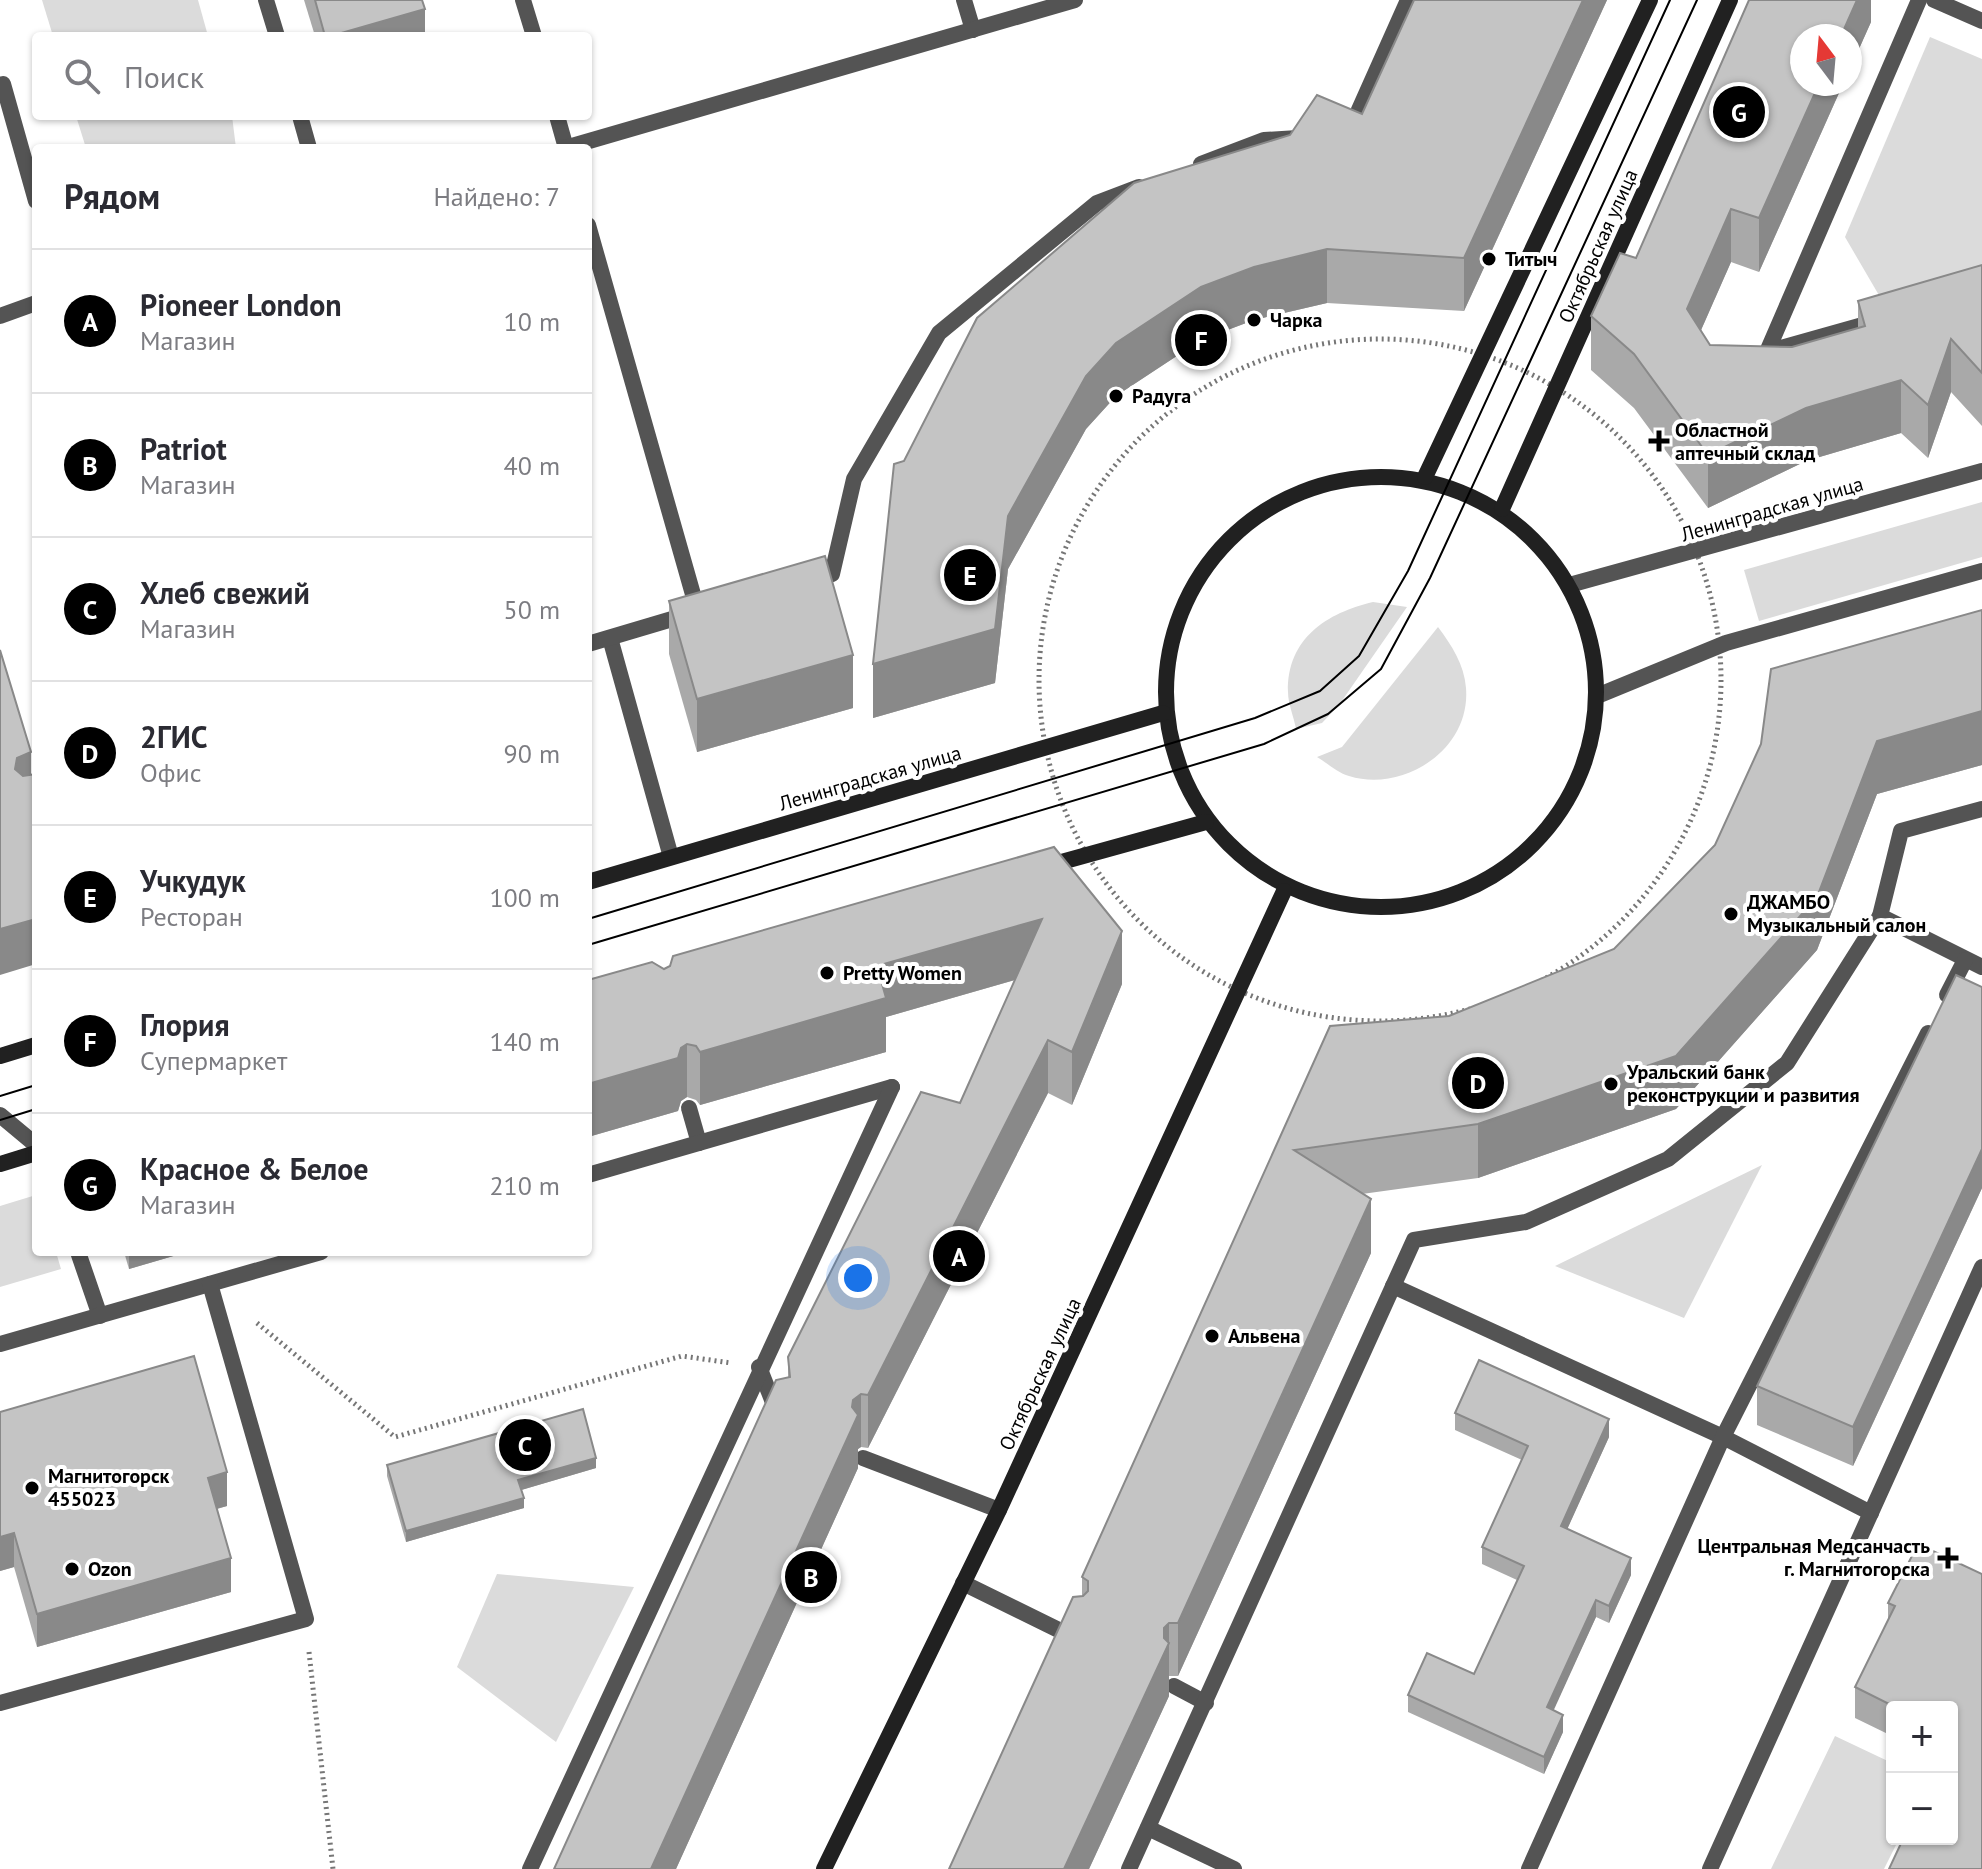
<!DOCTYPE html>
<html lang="ru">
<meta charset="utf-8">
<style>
:root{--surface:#fff;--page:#f7f7f7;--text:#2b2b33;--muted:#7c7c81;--line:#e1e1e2;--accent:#000}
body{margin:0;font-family:"PT Sans",sans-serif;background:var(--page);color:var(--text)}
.controls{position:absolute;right:24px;bottom:24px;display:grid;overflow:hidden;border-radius:8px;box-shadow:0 2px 6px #0004}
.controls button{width:72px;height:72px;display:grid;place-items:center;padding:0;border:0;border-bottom:2px solid var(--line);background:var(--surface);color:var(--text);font:40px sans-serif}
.compass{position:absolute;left:1790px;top:24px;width:72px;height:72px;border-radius:50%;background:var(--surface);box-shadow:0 2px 6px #0004;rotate:344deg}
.you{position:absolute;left:858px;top:1278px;width:28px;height:28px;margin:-20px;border:6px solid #fff;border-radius:50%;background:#1a73e8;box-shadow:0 0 0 12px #1a73e833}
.badge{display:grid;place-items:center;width:52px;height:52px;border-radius:50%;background:var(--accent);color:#fff;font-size:26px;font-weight:700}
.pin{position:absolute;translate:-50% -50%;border:4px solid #fff;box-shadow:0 2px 8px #0006}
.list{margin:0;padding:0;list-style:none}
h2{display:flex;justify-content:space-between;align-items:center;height:104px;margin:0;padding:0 32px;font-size:34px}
h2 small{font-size:26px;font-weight:400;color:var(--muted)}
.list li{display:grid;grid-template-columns:52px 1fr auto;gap:24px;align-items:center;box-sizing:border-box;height:144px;padding:0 32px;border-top:2px solid var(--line)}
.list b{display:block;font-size:30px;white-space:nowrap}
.list p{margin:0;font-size:26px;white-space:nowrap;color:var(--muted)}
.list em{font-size:26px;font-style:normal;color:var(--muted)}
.icon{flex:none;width:44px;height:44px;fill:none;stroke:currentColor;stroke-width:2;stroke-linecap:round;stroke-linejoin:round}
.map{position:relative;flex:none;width:1982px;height:1869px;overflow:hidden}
.search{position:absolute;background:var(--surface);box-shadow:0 2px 6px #0004;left:32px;top:32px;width:560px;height:88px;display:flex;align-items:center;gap:20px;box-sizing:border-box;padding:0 28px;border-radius:8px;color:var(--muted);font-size:30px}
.panel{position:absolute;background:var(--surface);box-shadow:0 2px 6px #0004;left:32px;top:144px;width:560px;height:1112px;border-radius:8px}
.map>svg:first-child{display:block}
.green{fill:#dbdbdb}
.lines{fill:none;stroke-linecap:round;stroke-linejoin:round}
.path{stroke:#767676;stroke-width:5;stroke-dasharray:2 4;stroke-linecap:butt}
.service{stroke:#545454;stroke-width:16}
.minor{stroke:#545454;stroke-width:16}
.tertiary{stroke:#545454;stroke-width:16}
.secondary{stroke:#212121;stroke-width:16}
.tram{stroke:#000;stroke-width:2}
.wall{fill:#a9a9a9}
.shaded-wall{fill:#898989}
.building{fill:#c4c4c4;stroke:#898989;stroke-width:2}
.poi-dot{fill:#000;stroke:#fff;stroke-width:3}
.labels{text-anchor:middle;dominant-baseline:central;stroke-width:8;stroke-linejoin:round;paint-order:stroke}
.street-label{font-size:20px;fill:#000;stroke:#fff}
.poi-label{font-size:20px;font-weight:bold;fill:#000;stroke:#fff;text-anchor:start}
</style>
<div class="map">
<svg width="1982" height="1869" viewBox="0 0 1982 1869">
<rect width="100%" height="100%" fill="#fff"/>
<g class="green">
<path d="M42,0H198L208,36H53Z"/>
<path d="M1930,37L1982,59V268L1880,297L1845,237Z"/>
<path d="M76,116H232L236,148H86Z"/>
<path d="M1982,502V557L1759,621L1744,570Z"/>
<path d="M1373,602L1407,607L1339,705L1322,723L1296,729C1294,717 1288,704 1288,692C1287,638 1327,613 1373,602Z"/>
<path d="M1438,627C1452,646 1464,664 1466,688C1471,749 1404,793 1349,776C1338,773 1327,763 1317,757L1342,747Z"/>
<path d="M1762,1165L1684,1318L1555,1266Z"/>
<path d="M36,1195V1252H56L61,1269L0,1287V1206Z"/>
<path d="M497,1574L634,1587L556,1742L457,1667Z"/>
<path d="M1835,1736L1892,1763V1839H1899L1884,1869H1771Z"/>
</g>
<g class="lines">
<g class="path">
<circle cx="1380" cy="680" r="341"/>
<path d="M257,1323L395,1437L682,1356L731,1363"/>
<path d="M309,1652L333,1869"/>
</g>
<g class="service">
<path d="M266,0L277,36"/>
<path d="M523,0L534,36"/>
<path d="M964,0L973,30"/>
<path d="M1934,0L1982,21"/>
<path d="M0,85L3,84L36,201"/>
<path d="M300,116L309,148"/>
<path d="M557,116L566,148"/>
<path d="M1350,130L1408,0"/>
<path d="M565,148L1075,0"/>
<path d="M1201,164L1264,140L1298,138"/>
<path d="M588,225L698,612"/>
<path d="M0,316L36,303"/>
<path d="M1877,321L1767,352L1919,0"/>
<path d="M812,580L832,574L854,479L939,333L1097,203L1139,187"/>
<path d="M610,638L671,857"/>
<path d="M588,644L689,614"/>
<path d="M1982,809L1901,831L1880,916L1982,967"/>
<path d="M1947,995L1965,960"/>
<path d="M689,1108L699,1143"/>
<path d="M588,1175L892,1087"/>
<path d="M78,1252L100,1316"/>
<path d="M1393,1286L1723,1437L1871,1513"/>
<path d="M0,1344L321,1252"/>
<path d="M759,1367L778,1415"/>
<path d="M863,1458L999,1510"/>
<path d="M963,1583L1077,1639"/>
<path d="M1174,1686L1206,1703"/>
<path d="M0,1703L306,1619L210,1284"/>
<path d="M1148,1828L1234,1869"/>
<path d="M530,1869L892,1087"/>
<path d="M1129,1869L1414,1240L1526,1222L1668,1159L1787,1063L1880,916"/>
<path d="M1529,1869L1723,1437L1928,1033"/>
<path d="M1710,1869L1982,1267"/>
</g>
<path class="minor" d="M0,1115L36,1145"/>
<g class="tertiary">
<path d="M1573,584L1982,471"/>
<path d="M1597,696L1726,643L1982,571"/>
</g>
<g class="secondary">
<circle cx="1381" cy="692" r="215"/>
<path d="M1425,477L1650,0"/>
<path d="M1502,509L1730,0"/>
<path d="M1047,866L1206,822"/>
<path d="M588,882L1163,713"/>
<path d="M0,1056L36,1045"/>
<path d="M0,1164L36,1153"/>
<path d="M824,1869L999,1510L1284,891"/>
</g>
<g class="tram">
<path d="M588,919L1255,718L1320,691L1359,656L1408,571L1670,0"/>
<path d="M588,945L1264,744L1328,714L1381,669L1430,578L1697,0"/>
<path d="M0,1096L36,1085"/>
<path d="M0,1120L36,1109"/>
</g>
</g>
<g class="wall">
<path d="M304,0H422L425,36H315Z"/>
<path d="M1414,0H1607L1464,311L1327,303L1254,320L1201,340L1116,396L1086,429L1008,569L995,683L873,718L904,461L1362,114Z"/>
<path d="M1871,0V22L1850,69V36L1802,84H1843L1759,272L1731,262L1701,330L1710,345L1792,347L1858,328V301L1982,265V426L1951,392L1928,458L1901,433L1806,461L1708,508L1634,408L1591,370V316L1636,258Z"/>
<path d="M669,601L853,708L697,752L669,654Z"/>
<path d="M1982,610V765L1877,794L1817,950L1676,1109L1478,1178L1362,1194L1371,1253L1178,1676H1169V1696L1089,1869H949L1082,1596V1577L1330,1026L1449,1016L1614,949Z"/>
<path d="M670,966L1122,984L1072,1105L1048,1093L868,1448L861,1447L858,1449V1468L676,1869H554L788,1378V1357L960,1103L1015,980L886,1017V1052L700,1105L696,1100L687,1097L681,1101L678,1111L588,1137V980L664,969Z"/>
<path d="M1982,987V1188L1853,1466L1757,1425V1386Z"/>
<path d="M124,1252H187L129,1269Z"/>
<path d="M0,1412L227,1506L217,1509L231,1592L37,1647L14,1567L0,1571Z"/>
<path d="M1455,1413L1609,1437L1567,1529L1631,1575L1609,1623L1596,1617L1553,1710L1563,1732L1544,1774L1408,1712V1695L1474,1674L1517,1580L1482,1564V1547L1522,1460L1455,1430Z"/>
<path d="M387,1465L596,1468L521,1490L524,1508L406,1542L387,1476Z"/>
<path d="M1982,1574L1952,1839V1707H1892V1736L1855,1718V1687L1888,1620V1603Z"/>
</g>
<g class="shaded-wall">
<path d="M1583,0H1607L1464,311V258Z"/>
<path d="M1857,0H1871V22L1850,69V36H1841Z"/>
<path d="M425,9V36H331Z"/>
<path d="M1819,84H1843L1759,272V218Z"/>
<path d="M1731,209V262L1687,362V309Z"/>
<path d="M1327,249V303L1254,320L1201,340L1116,396L1086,429L1008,569L995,683L873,718V664L1008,516L1086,376L1116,343L1201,287L1254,267Z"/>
<path d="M1951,339V392L1928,458V405Z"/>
<path d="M1901,380V433L1806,461L1708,508V455L1806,408Z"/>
<path d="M853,655V708L697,752V699Z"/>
<path d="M1982,711V765L1877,794L1817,950L1676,1109L1478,1178V1124L1877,741Z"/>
<path d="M31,752V798L15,769L17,758Z"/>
<path d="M36,919V964L0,975V929Z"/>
<path d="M1042,919V972L886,1017V1052L700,1105V1052L877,966Z"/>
<path d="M1122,931V984L1072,1105V1052Z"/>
<path d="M1048,1040V1093L868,1448V1395Z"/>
<path d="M687,1044V1097L681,1101L678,1111L588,1137V1084L681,1048Z"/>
<path d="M1982,1149V1188L1853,1466V1427Z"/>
<path d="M1371,1199V1253L1178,1676V1623Z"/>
<path d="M129,1252H187L129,1269Z"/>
<path d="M861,1394V1447L858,1449V1468L676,1869H651L853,1400Z"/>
<path d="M1609,1419V1437L1561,1543V1526Z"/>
<path d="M596,1458V1468L518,1491V1480Z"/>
<path d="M227,1472V1506L208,1511V1478Z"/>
<path d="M524,1498V1508L406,1542V1531Z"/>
<path d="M14,1533V1567L0,1571V1537Z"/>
<path d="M231,1558V1592L37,1647V1614Z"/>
<path d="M1631,1558V1575L1609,1623V1606Z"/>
<path d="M1596,1600V1617L1547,1725V1707Z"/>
<path d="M1169,1623V1696L1089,1869H1064L1164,1628Z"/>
<path d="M1563,1715V1732L1544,1774V1757Z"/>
</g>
<g class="building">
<path d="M315,0H422L425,9L331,36H325Z"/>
<path d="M1414,0H1583L1464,258L1327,249L1254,267L1201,287L1116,343L1086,376L1008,516L995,629L873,664L894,464L904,461L977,318L1134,183L1290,135L1317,95L1362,114Z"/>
<path d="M1749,0H1857L1841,36H1802V84H1819L1759,218L1731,209L1687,309L1710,345L1792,347L1865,326L1858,301L1982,265V373L1951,339L1928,405L1901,380L1806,408L1708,455L1634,354L1591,316L1620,253L1636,258Z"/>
<path d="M825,556L853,655L697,699L669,601Z"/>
<path d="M1982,610V711L1877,741L1817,897L1676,1056L1478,1124L1294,1150L1371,1199L1178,1623H1169L1164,1628V1638L1169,1643L1064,1869H949L1073,1597L1083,1596L1088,1591V1581L1082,1577L1330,1026L1449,1016L1614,949L1715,845L1761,744L1771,669Z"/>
<path d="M0,650L31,752L17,758L15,769L23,776L36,774V919L0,929Z"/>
<path d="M1054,847L1122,931L1072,1052L1048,1040L868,1395L861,1394L853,1400L852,1407L858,1415L651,1869H554L776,1380L790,1377L788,1357L921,1092L960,1103L1042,919L877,966L886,998L700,1052L696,1046L687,1044L681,1048L678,1058L588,1084V980L652,962L664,969L670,966L673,956Z"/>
<path d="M1956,975L1982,987V1149L1853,1427L1757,1386Z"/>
<path d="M194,1356L227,1472L208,1478L231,1558L37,1614L14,1533L0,1537V1412Z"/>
<path d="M1479,1360L1609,1419L1561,1526L1631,1558L1609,1606L1596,1600L1547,1707L1563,1715L1544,1757L1408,1695L1427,1653L1474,1674L1524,1566L1482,1547L1528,1446L1455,1413Z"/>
<path d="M583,1409L596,1458L518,1480L524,1498L406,1531L387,1465Z"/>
<path d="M1918,1544L1982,1574V1869H1889L1903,1839H1952V1707H1895L1855,1687L1895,1606L1888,1603Z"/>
</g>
<g class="poi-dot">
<circle cx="1489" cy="259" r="8"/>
<circle cx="1254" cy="320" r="8"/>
<circle cx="1116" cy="396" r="8"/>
<path d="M1655 429h8v8h8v8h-8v8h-8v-8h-8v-8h8z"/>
<circle cx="1731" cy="914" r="8"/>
<circle cx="827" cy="973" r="8"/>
<circle cx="1611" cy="1084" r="8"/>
<circle cx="1212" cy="1336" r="8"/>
<circle cx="32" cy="1488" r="8"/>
<path d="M1944 1546h8v8h8v8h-8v8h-8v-8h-8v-8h8z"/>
<circle cx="72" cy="1569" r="8"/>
</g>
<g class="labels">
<g class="street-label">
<text transform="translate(1598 246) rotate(-66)">Октябрьская улица</text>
<text transform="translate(1772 509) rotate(-16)">Ленинградская улица</text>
<text transform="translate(870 778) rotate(-16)">Ленинградская улица</text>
<text transform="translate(1040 1374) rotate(-65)">Октябрьская улица</text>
</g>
<g class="poi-label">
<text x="1505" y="259">Титыч</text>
<text x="1270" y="320">Чарка</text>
<text x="1132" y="396">Радуга</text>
<text x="1675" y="430">Областной<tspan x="1675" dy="23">аптечный склад</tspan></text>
<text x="1747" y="902">ДЖАМБО<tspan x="1747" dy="23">Музыкальный салон</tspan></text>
<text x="843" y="973">Pretty Women</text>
<text x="1627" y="1072">Уральский банк<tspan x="1627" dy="23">реконструкции и развития</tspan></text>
<text x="1228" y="1336">Альвена</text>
<text x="48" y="1476">Магнитогорск<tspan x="48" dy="23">455023</tspan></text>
<text x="1930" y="1546" text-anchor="end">Центральная Медсанчасть<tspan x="1930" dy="23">г. Магнитогорска</tspan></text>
<text x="88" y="1569">Ozon</text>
</g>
</g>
</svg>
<div class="controls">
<button>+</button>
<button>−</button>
</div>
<svg class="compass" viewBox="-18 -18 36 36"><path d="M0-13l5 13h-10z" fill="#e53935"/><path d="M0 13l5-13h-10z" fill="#7c7c81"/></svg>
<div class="you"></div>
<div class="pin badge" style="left:959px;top:1256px">A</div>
<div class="pin badge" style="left:811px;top:1577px">B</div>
<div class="pin badge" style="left:525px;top:1445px">C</div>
<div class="pin badge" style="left:1478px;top:1083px">D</div>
<div class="pin badge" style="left:970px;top:575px">E</div>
<div class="pin badge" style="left:1201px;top:340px">F</div>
<div class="pin badge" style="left:1739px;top:112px">G</div>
<div class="search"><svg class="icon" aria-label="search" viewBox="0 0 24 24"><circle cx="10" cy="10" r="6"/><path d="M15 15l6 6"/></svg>Поиск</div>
<section class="panel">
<h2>Рядом<small>Найдено: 7</small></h2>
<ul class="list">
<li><span class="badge">A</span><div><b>Pioneer London</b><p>Магазин</p></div><em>10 m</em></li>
<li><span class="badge">B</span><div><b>Patriot</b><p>Магазин</p></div><em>40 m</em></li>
<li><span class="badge">C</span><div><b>Хлеб свежий</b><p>Магазин</p></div><em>50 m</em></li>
<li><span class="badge">D</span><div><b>2ГИС</b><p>Офис</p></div><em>90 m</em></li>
<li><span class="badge">E</span><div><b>Учкудук</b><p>Ресторан</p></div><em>100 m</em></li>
<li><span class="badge">F</span><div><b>Глория</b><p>Супермаркет</p></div><em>140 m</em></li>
<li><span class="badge">G</span><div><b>Красное &amp; Белое</b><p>Магазин</p></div><em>210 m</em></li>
</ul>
</section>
</div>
